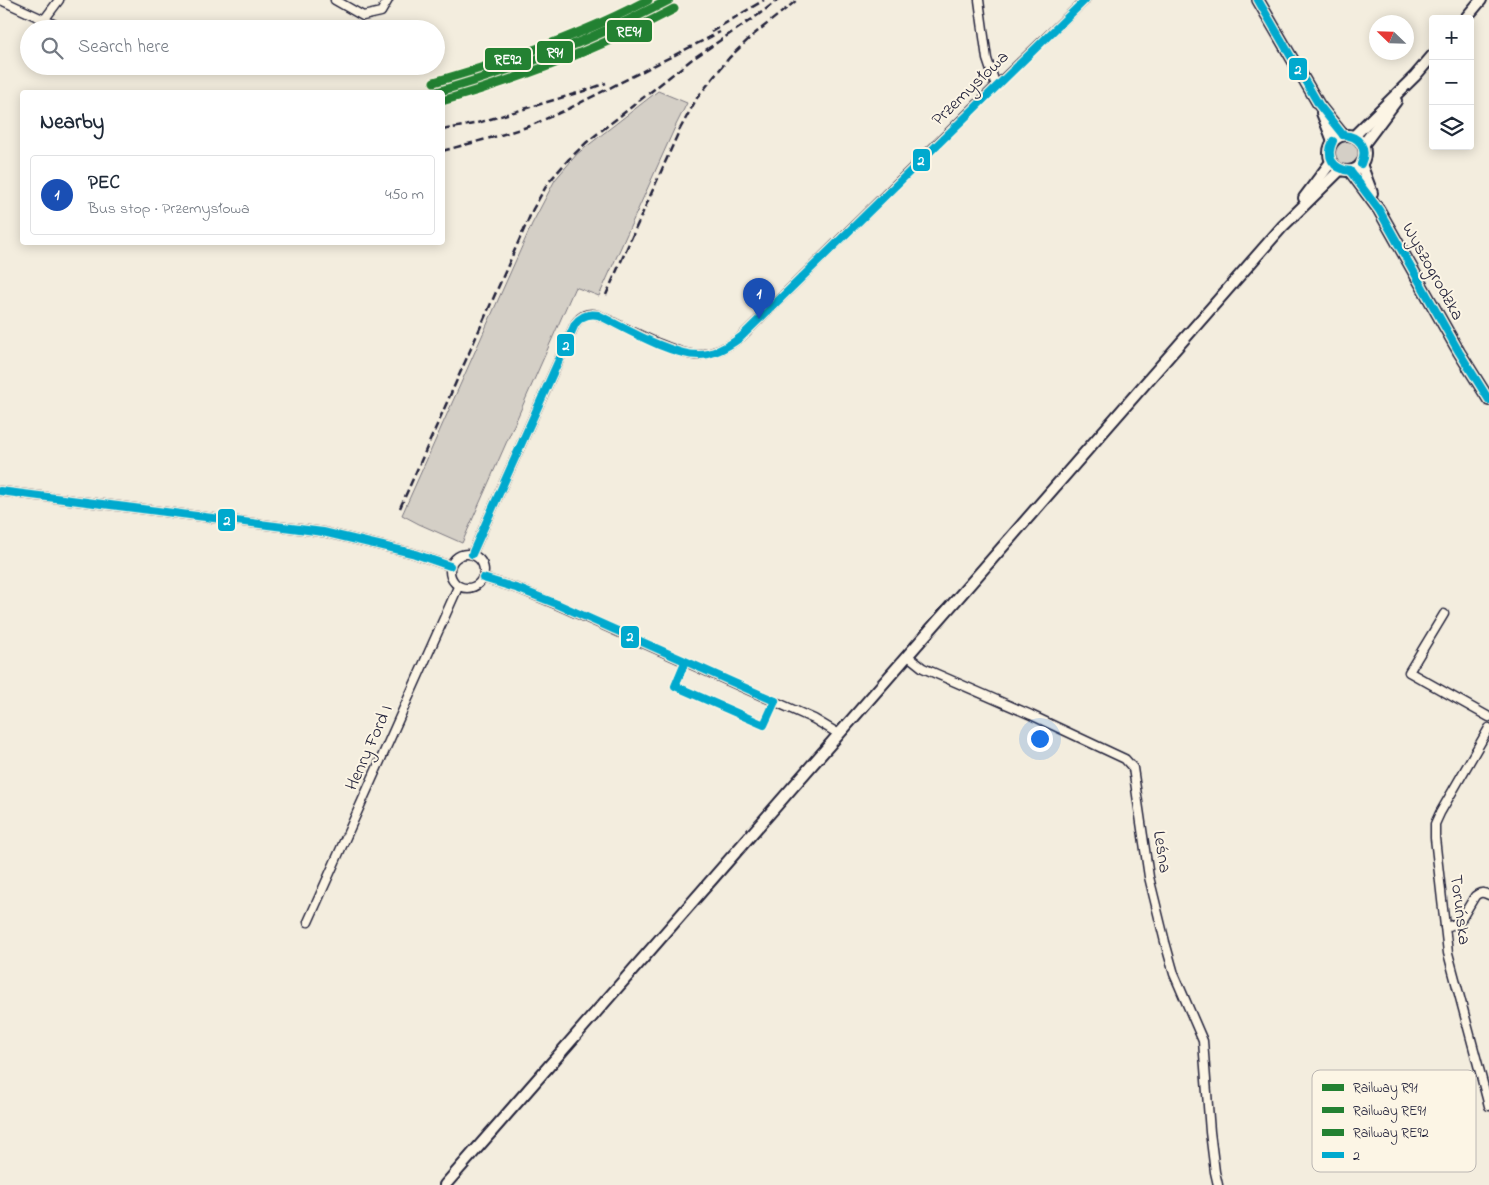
<!DOCTYPE html>
<meta charset="utf-8">
<style>
:root{--surface:#fff;--page:#f6f6f7;--text:#1f2937;--muted:#747a83;--line:#e0e1e3;--accent:#d93025}
body{margin:0;font-family:"Indie Flower",sans-serif;background:var(--page);color:var(--text)}
.controls{position:absolute;right:15px;top:15px;display:grid;overflow:hidden;border-radius:5px;box-shadow:0 2px 12px #0003}
.controls button{width:45px;height:45px;display:grid;place-items:center;padding:0;border:0;border-bottom:1px solid var(--line);background:var(--surface);color:var(--text);font:25px sans-serif}
.compass{position:absolute;left:1369px;top:15px;width:45px;height:45px;border-radius:50%;background:var(--surface);box-shadow:0 2px 12px #0003;rotate:293deg}
.you{position:absolute;left:1039px;top:738px;width:18px;height:18px;margin:-12px;border:4px solid #fff;border-radius:50%;background:#1a73e8;box-shadow:0 0 0 8px #1a73e833}
.badge{display:grid;place-items:center;width:32px;height:32px;border-radius:50%;background:var(--accent);color:#fff;font-size:16px;font-weight:700}
.pin{position:absolute;translate:-50% -41px;filter:drop-shadow(0 1px 2px #0008)}
.pin::after{content:'';position:absolute;top:26px;width:18px;height:15px;background:inherit;clip-path:polygon(0 0,100% 0,50% 100%)}
.list{margin:0;padding:0;list-style:none}
h2{display:flex;justify-content:space-between;align-items:center;height:65px;margin:0;padding:0 20px;font-size:21px}
h2 small{font-size:16px;font-weight:400;color:var(--muted)}
.list li{display:grid;grid-template-columns:32px 1fr auto;gap:15px;align-items:center;box-sizing:border-box;height:80px;margin:0 10px 10px;padding:0 10px;border:1px solid var(--line);border-radius:5px}
.list b{display:block;font-size:19px;white-space:nowrap}
.list p{margin:0;font-size:16px;white-space:nowrap;color:var(--muted)}
.list em{font-size:16px;font-style:normal;color:var(--muted)}
.icon{flex:none;width:28px;height:28px;fill:none;stroke:currentColor;stroke-width:2;stroke-linecap:round;stroke-linejoin:round}
.map{position:relative;flex:none;width:1489px;height:1185px;overflow:hidden}
.search{position:absolute;background:var(--surface);box-shadow:0 2px 12px #0003;left:20px;top:20px;width:425px;height:55px;display:flex;align-items:center;gap:12px;box-sizing:border-box;padding:0 18px;border-radius:28px;color:var(--muted);font-size:19px}
.panel{position:absolute;background:var(--surface);box-shadow:0 2px 12px #0003;left:20px;top:90px;width:425px;height:155px;border-radius:5px}
.map>svg:first-child{display:block}
.green{fill:#d4cfc6;stroke:#7b7880}
.lines{fill:none;stroke-linecap:round;stroke-linejoin:round}
.minor-casing{stroke:#22223b;stroke-width:11}
.major-casing{stroke:#22223b;stroke-width:14}
.minor{stroke:#fcf5e5;stroke-width:8}
.major{stroke:#fcf5e5;stroke-width:10}
.rail{stroke:#22223b;stroke-width:2.5;stroke-dasharray:8 4;stroke-linecap:butt}
.bus-1-casing{stroke:#fcf5e5;stroke-width:11}
.bus-1{stroke:#00a9ce;stroke-width:8}
.rail-1-casing{stroke:#fcf5e5;stroke-width:12}
.rail-2-casing{stroke:#fcf5e5;stroke-width:12}
.rail-3-casing{stroke:#fcf5e5;stroke-width:12}
.rail-1{stroke:#238132;stroke-width:9}
.rail-2{stroke:#238132;stroke-width:9}
.rail-3{stroke:#238132;stroke-width:9}
.labels{text-anchor:middle;dominant-baseline:central;stroke-width:4;stroke-linejoin:round;paint-order:stroke}
.street-label{font-size:18px;fill:#22223b;stroke:#fcf5e5}
.key{fill:#fcf5e5;stroke:#bbb6b2;stroke-width:1}
.key-label{font-size:14px;fill:#22223b}
.line-badge{stroke:#fcf5e5;stroke-width:2}
.badge-label{font-size:14px;text-anchor:middle;font-weight:bold;fill:#fff}
</style>
<div class="map">
<svg width="1489" height="1185" viewBox="0 0 1489 1185">
<rect width="100%" height="100%" fill="#f3edde"/>
<filter id="ink" filterUnits="userSpaceOnUse"><feTurbulence type="fractalNoise" baseFrequency=".02" numOctaves="2"/><feDisplacementMap in="SourceGraphic" scale="10" xChannelSelector="R" yChannelSelector="G"/><feConvolveMatrix kernelMatrix="1 2 1 2 8 2 1 2 1" color-interpolation-filters="sRGB"/></filter>
<g filter="url(#ink)">
<g class="green">
<path d="M658,91L687,103L676,125L599,296L575,287L462,543L419,524L402,515L532,224L555,180L577,154Z"/>
<circle cx="1346" cy="153" r="12"/>
</g>
<g class="lines">
<defs>
<g id="minor">
<path d="M1,0L64,29"/>
<path d="M335,0L363,16L381,12L388,0"/>
<path d="M979,0L987,59L996,86"/>
<path d="M44,20L59,0"/>
<path d="M0,491L323,532L412,553L450,566"/>
<circle cx="467" cy="571" r="17"/>
<path d="M472,554L575,324C581,316 587,312 598,315C620,325 677,356 699,355C715,354 728,347 741,337L996,86L1085,0"/>
<path d="M483,578L519,589L558,605L814,719L839,734"/>
<path d="M1444,614L1409,672L1489,717"/>
<path d="M908,656L923,668L1031,715L1125,759L1133,768L1149,877L1165,942L1174,974L1203,1041L1210,1132L1215,1172L1218,1185"/>
<path d="M1489,728L1440,813L1435,824V838L1448,953L1489,1106"/>
<path d="M308,922L458,587"/>
<path d="M1445,927L1459,923L1475,896C1480,892 1483,892 1489,895"/>
</g>
<g id="major">
<path d="M1258,0L1319,105L1343,135"/>
<path d="M1465,19L1481,0"/>
<path d="M1322,113L1333,141"/>
<circle cx="1347" cy="153" r="18"/>
<path d="M1354,136L1415,76L1433,55"/>
<path d="M1363,145L1396,101"/>
<path d="M1361,164L1372,193"/>
<path d="M1350,171L1379,210L1459,352L1489,400"/>
<path d="M1304,198L1331,162"/>
<path d="M445,1185L1282,227L1340,170"/>
</g>
</defs>
<use href="#minor" class="minor-casing"/>
<use href="#major" class="major-casing"/>
<use href="#minor" class="minor"/>
<use href="#major" class="major"/>
<g class="rail">
<path d="M711,32L764,0"/>
<path d="M442,130L474,124L584,91L606,83"/>
<path d="M442,151L494,137L530,126L570,108L720,32"/>
<path d="M606,295L680,129L697,98L729,58L752,36L797,0"/>
<path d="M400,508L533,209L548,183L568,160L587,142L691,60L758,15L778,0"/>
</g>
<defs>
<g id="bus-1">
<path d="M1258,0L1319,105L1343,135"/>
<path d="M1343,135C1360,136 1368,148 1361,164"/>
<path d="M1333,141C1325,157 1333,169 1350,171"/>
<path d="M1350,171L1379,210L1459,352L1489,400"/>
<path d="M0,491L323,532L412,553L450,566"/>
<path d="M472,554L575,324C581,316 588,313 598,315C625,328 670,355 699,355C714,355 729,346 741,337L1085,0"/>
<path d="M483,578L519,589L557,604L775,701"/>
<path d="M685,662L675,686L764,725L775,701"/>
</g>
</defs>
<use href="#bus-1" class="bus-1-casing"/>
<use href="#bus-1" class="bus-1"/>
<defs>
<path id="rail-1" d="M437,92C518,69 595,39 669,0"/>
<path id="rail-2" d="M442,101C523,78 600,48 674,9"/>
<path id="rail-3" d="M434,82C508,61 580,36 648,0"/>
</defs>
<use href="#rail-1" class="rail-1-casing"/>
<use href="#rail-2" class="rail-2-casing"/>
<use href="#rail-3" class="rail-3-casing"/>
<use href="#rail-1" class="rail-1"/>
<use href="#rail-2" class="rail-2"/>
<use href="#rail-3" class="rail-3"/>
</g>
</g>
<g class="labels">
<g class="street-label">
<text transform="translate(971 89) rotate(-44)">Przemysłowa</text>
<text transform="translate(1432 272) rotate(61)">Wyszogrodzka</text>
<text transform="translate(370 748) rotate(-66)">Henry Ford I</text>
<text transform="translate(1161 852) rotate(81)">Leśna</text>
<text transform="translate(1459 910) rotate(83)">Toruńska</text>
</g>
</g>
<rect x="1312" y="1070" width="164" height="102" rx="8" class="key"/>
<rect x="1322" y="1084" width="22" height="7" fill="#238132"/>
<rect x="1322" y="1107" width="22" height="6" fill="#238132"/>
<rect x="1322" y="1129" width="22" height="7" fill="#238132"/>
<rect x="1322" y="1152" width="22" height="6" fill="#00a9ce"/>
<g class="key-label">
<text x="1353" y="1092">Railway R91</text>
<text x="1353" y="1115">Railway RE91</text>
<text x="1353" y="1137">Railway RE92</text>
<text x="1353" y="1160">2</text>
</g>
<g class="line-badge">
<rect x="606" y="19" width="47" height="24" rx="5" fill="#238132"/>
<rect x="536" y="40" width="38" height="24" rx="5" fill="#238132"/>
<rect x="484" y="47" width="48" height="24" rx="5" fill="#238132"/>
<rect x="1288" y="57" width="20" height="24" rx="5" fill="#00a9ce"/>
<rect x="912" y="148" width="19" height="24" rx="5" fill="#00a9ce"/>
<rect x="556" y="333" width="19" height="24" rx="5" fill="#00a9ce"/>
<rect x="217" y="508" width="19" height="24" rx="5" fill="#00a9ce"/>
<rect x="620" y="625" width="20" height="24" rx="5" fill="#00a9ce"/>
</g>
<g class="badge-label">
<text x="629" y="36">RE91</text>
<text x="555" y="57">R91</text>
<text x="508" y="64">RE92</text>
<text x="1298" y="74">2</text>
<text x="921" y="165">2</text>
<text x="566" y="350">2</text>
<text x="227" y="525">2</text>
<text x="630" y="641">2</text>
</g>
</svg>
<div class="controls">
<button>+</button>
<button>−</button>
<button><svg class="icon" aria-label="layers" viewBox="0 0 24 24"><path d="M12 4l9 5-9 5-9-5zM3 14l9 5 9-5"/></svg></button>
</div>
<svg class="compass" viewBox="-18 -18 36 36"><path d="M0-13l5 13h-10z" fill="#e53935"/><path d="M0 13l5-13h-10z" fill="#747a83"/></svg>
<div class="you"></div>
<div class="pin badge" style="left:759px;top:319px;background:#1a4fb4">1</div>
<div class="search"><svg class="icon" aria-label="search" viewBox="0 0 24 24"><circle cx="10" cy="10" r="6"/><path d="M15 15l6 6"/></svg>Search here</div>
<section class="panel">
<h2>Nearby<small></small></h2>
<ul class="list">
<li><span class="badge" style="background:#1a4fb4">1</span><div><b>PEC</b><p>Bus stop · Przemysłowa</p></div><em>450 m</em></li>
</ul>
</section>
</div>
